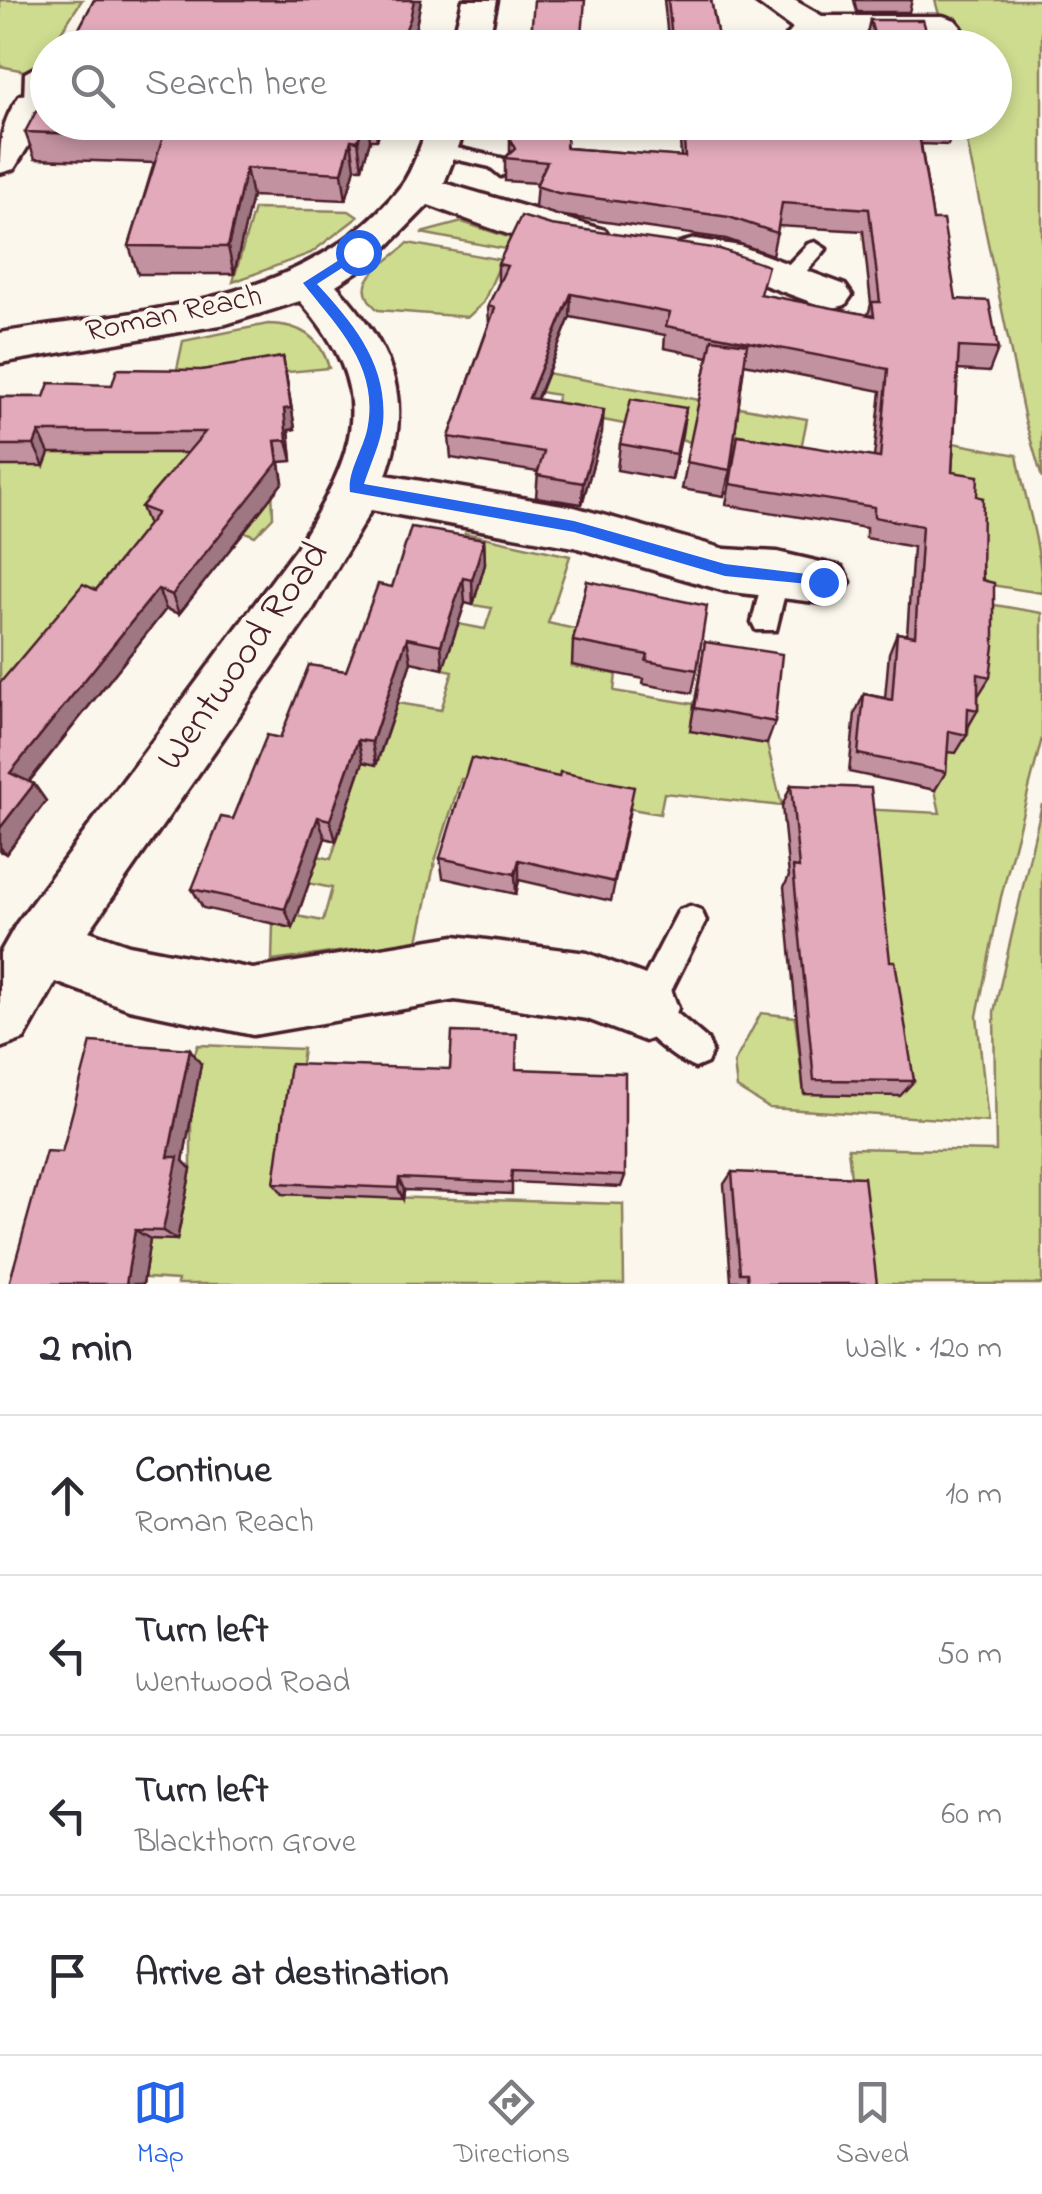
<!DOCTYPE html>
<meta charset="utf-8">
<style>
:root{--surface:#fff;--page:#f2f2f3;--text:#2b2b33;--muted:#7c7c81;--line:#e1e1e2;--accent:#2563eb}
body{margin:0;font-family:"Indie Flower",sans-serif;background:var(--page);color:var(--text)}
.stop{position:absolute;width:30px;height:30px;margin:-22px;border:8px solid #2563eb;border-radius:50%;background:#fff}
.stop.end{background:#2563eb;border-color:#fff;box-shadow:0 2px 10px #0008}
.list{margin:0;padding:0;list-style:none}
h2{display:flex;justify-content:space-between;align-items:center;height:130px;margin:0;padding:0 40px;font-size:42px}
h2 small{font-size:32px;font-weight:400;color:var(--muted)}
.list li{display:grid;grid-template-columns:65px 1fr auto;gap:30px;align-items:center;box-sizing:border-box;height:160px;padding:0 40px;border-top:2px solid var(--line)}
.list b{display:block;font-size:38px;white-space:nowrap}
.list p{margin:0;font-size:32px;white-space:nowrap;color:var(--muted)}
.list em{font-size:32px;font-style:normal;color:var(--muted)}
.icon{flex:none;width:55px;height:55px;fill:none;stroke:currentColor;stroke-width:2;stroke-linecap:round;stroke-linejoin:round}
.map{position:relative;flex:none;width:1042px;height:1284px;overflow:hidden}
.search{position:absolute;background:var(--surface);box-shadow:0 5px 15px #0003;left:30px;right:30px;top:30px;height:110px;display:flex;align-items:center;gap:25px;box-sizing:border-box;padding:0 35px;border-radius:55px;color:var(--muted);font-size:38px}
.sheet{height:770px;background:var(--surface)}
nav{display:flex;justify-content:space-around;align-items:center;box-sizing:border-box;height:140px;border-top:2px solid var(--line);background:var(--surface);font-size:28px;color:var(--muted)}
nav a{display:grid;justify-items:center;gap:5px}
nav .on{color:var(--accent)}
.map>svg:first-child{display:block}
.green{fill:#cedc90;stroke:#8c7e5e;stroke-width:2.5}
.lines{fill:none;stroke-linecap:round;stroke-linejoin:round}
.lane-casing{stroke:#4a1f2b;stroke-width:7}
.street-casing{stroke:#4a1f2b;stroke-width:7}
.lane{fill:#fbf7ec;fill-rule:evenodd}
.street{fill:#fbf7ec;fill-rule:evenodd}
.wall{fill:#c292a1;stroke:#4a1f2b;stroke-width:2.5}
.shaded-wall{fill:#9e7783;stroke:#4a1f2b;stroke-width:2.5}
.building{fill:#e2aabb;stroke:#4a1f2b;stroke-width:2.5}
.route{fill:#2563eb}
.labels{text-anchor:middle;dominant-baseline:central;stroke-width:8;stroke-linejoin:round;paint-order:stroke}
.far-street-label{font-size:32px;fill:#4a1f2b;stroke:#fbf7ec}
.street-label{font-size:40px;fill:#4a1f2b;stroke:#fbf7ec}
</style>
<div class="map">
<svg width="1042" height="1284" viewBox="0 0 1042 1284">
<rect width="100%" height="100%" fill="#fbf7ec"/>
<filter id="ink" filterUnits="userSpaceOnUse"><feTurbulence type="fractalNoise" baseFrequency=".01" numOctaves="2"/><feDisplacementMap in="SourceGraphic" scale="20" xChannelSelector="R" yChannelSelector="G"/><feConvolveMatrix kernelMatrix="1 2 1 2 8 2 1 2 1" color-interpolation-filters="sRGB"/></filter>
<g filter="url(#ink)">
<g class="green">
<path d="M0,0H82L34,73L0,66Z"/>
<path d="M935,0H1042V478L1025,420L963,123L994,122V48L948,47Z"/>
<path d="M254,209L349,211L358,217L311,253L233,282Z"/>
<path d="M462,222L530,244L526,253L421,233Z"/>
<path d="M408,243L502,260L483,303L468,317L378,310C344,280 388,264 408,243Z"/>
<path d="M268,324C299,324 321,337 329,368L209,380L272,485L273,517L255,536L190,510L0,713V466L49,453L176,374L183,341Z"/>
<path d="M546,373L807,419L797,468L734,457L681,439V435L603,420L588,481L543,474L558,395L540,392Z"/>
<path d="M948,442L1017,455C1025,500 1042,547 1042,593L972,582L943,493Z"/>
<path d="M465,533L570,556L548,623L579,630L572,666L616,674L614,691L694,704L690,731L767,744L782,806L664,793L660,814L461,779L435,861L418,941L272,961L273,924L293,928L297,916L323,921L332,888L308,883L318,856L331,859L362,762L377,764L397,703L441,710L453,671L443,669L458,624L485,629L492,608L473,605L484,564L454,559Z"/>
<path d="M983,603L1042,613V738L1001,897L977,1016L988,1122L769,1108L737,1088L734,1063L761,1013L795,1017L804,1094L860,809L940,813L935,790L938,750L957,734L968,735Z"/>
<path d="M1042,804V1284H862L848,1148L996,1151L994,1012Z"/>
<path d="M198,1045L303,1049L282,1194L623,1204L624,1284H177L178,1280L131,1277L138,1238L177,1240L191,1169V1063Z"/>
</g>
<g class="lines">
<defs>
<g id="lane">
<path d="M34,68L43,73L42,103L33,109L24,103L25,73Z"/>
<path d="M439,144L505,159L511,170L501,176L490,167L432,154L429,150Z"/>
<path d="M815,242L826,249L822,254L795,284H779V274L808,244Z"/>
<path d="M777,563L790,573L776,630H756L752,622L764,573Z"/>
<path d="M690,906L701,910L706,921L665,1003L707,1039L712,1051L707,1063L695,1068C672,1058 638,1031 628,1008L679,910Z"/>
</g>
<g id="street">
<path d="M463,0H497L487,48H451Z"/>
<path d="M753,0H794L822,16H943L955,20L961,27L955,34L943,38H824L815,48H776L793,29Z"/>
<path d="M48,92V114L14,169L0,173C0,141 1,122 20,95Z"/>
<path d="M430,122H468L444,183L605,230L611,239L605,248C560,260 473,220 428,205L373,261L336,285C390,345 415,395 386,475L574,507L725,549L777,552L842,567L850,582L842,597L823,603L725,591L574,547L371,510L311,612L89,931L129,945L253,969L455,936L587,953L669,984L678,1008L669,1032L645,1041L587,1019L455,1000L253,1035L129,1009L56,982L24,1039L0,1048V953L17,923L297,547C356,453 381,392 300,301L226,324L0,363V333C139,309 307,307 401,186C414,169 421,142 430,122Z"/>
<path d="M695,239L740,246L845,285L852,295L845,305L830,309L718,268L680,261L674,252L680,243Z"/>
</g>
</defs>
<use href="#lane" class="lane-casing"/>
<use href="#street" class="street-casing"/>
<use href="#lane" class="lane"/>
<use href="#street" class="street"/>
</g>
<g class="wall">
<path d="M94,0H421L412,48H69Z"/>
<path d="M664,0H711L720,48H669Z"/>
<path d="M854,0H912L909,12H857Z"/>
<path d="M870,20L931,48H866L865,42Z"/>
<path d="M48,122H382L377,140H370L362,168H355L346,200L252,196L234,274H138L129,246L154,163L35,159L25,132Z"/>
<path d="M679,122H955L948,145L921,144L933,220L956,299L998,349L989,372L958,370L952,472L977,496L990,677L978,696V710L968,727L967,735L956,753L947,752L946,772L935,790L849,772L855,713L864,694L885,698L889,653L897,633L907,635L913,547L866,538V528L726,505L738,435L874,458L881,391L744,364L730,470L724,496L682,489L708,357L664,348L665,335L570,317L537,400L602,432L582,504L536,497L538,472L451,458L449,437L489,324L488,306L498,285V264L762,295L868,315L871,304L863,231L778,226L772,255L726,239L557,215L535,208L537,183L505,181V158L510,153V139L567,148L681,157Z"/>
<path d="M283,357L295,429L289,430L292,461L280,462L283,482L179,614L166,609L29,782L34,784L46,801L6,854L0,851V683L96,590L148,525L141,507L187,453H49L44,466H0V397H44Z"/>
<path d="M686,408L672,480L617,470L620,444Z"/>
<path d="M484,539L485,564L473,605L465,603L443,669L411,662L376,765L363,762L336,841L325,838L293,928L203,908L192,889L280,738L346,671L392,587Z"/>
<path d="M587,581L697,670L692,693L643,684L644,679L572,665L573,641Z"/>
<path d="M705,642L775,722L767,744L690,731Z"/>
<path d="M791,785L890,961L914,1081L900,1096L804,1094L784,887L789,876L782,806Z"/>
<path d="M630,809L611,901L519,880L516,894L443,878L440,858Z"/>
<path d="M201,1064L183,1161L191,1169L177,1240L150,1239L143,1284L62,1152Z"/>
<path d="M450,1069H516L625,1176L621,1187L512,1182V1194L404,1190L403,1199L283,1194L274,1183Z"/>
<path d="M732,1172L877,1284H738V1281H731L724,1184Z"/>
</g>
<g class="shaded-wall">
<path d="M414,0H421L412,46V48H402V39Z"/>
<path d="M364,122H368L370,140L362,168L358,141Z"/>
<path d="M375,122H382L377,140Z"/>
<path d="M351,140L355,168L346,200L342,173Z"/>
<path d="M246,168L252,196L234,274L228,247Z"/>
<path d="M571,294L570,317L528,420L529,398Z"/>
<path d="M283,357L295,429L289,430L292,461L287,440L284,409Z"/>
<path d="M686,408L682,434L672,480L676,454Z"/>
<path d="M604,410L602,432L582,504L583,483Z"/>
<path d="M39,432L49,453L44,466L34,445Z"/>
<path d="M275,441L283,482L179,614L172,595Z"/>
<path d="M484,539L485,564L473,605L472,580Z"/>
<path d="M463,578L465,603L443,669L441,645Z"/>
<path d="M158,589L166,609L22,790L10,773Z"/>
<path d="M407,638L411,662L376,765L372,742Z"/>
<path d="M358,740L363,762L336,841L330,820Z"/>
<path d="M34,784L46,801L6,854L0,847V828Z"/>
<path d="M318,817L325,838L293,928L285,909Z"/>
<path d="M519,860V880L516,894L515,874Z"/>
<path d="M190,1049L201,1064L183,1161L191,1169L177,1240L163,1231L168,1157Z"/>
<path d="M399,1178L404,1190L403,1199L398,1188Z"/>
<path d="M135,1230L150,1239L143,1284H126Z"/>
</g>
<g class="building">
<path d="M94,0H414L410,19L402,39H395L393,48H69Z"/>
<path d="M534,0H585L581,48H530Z"/>
<path d="M668,0H711L720,48H673Z"/>
<path d="M870,20H923L931,48H878Z"/>
<path d="M48,89V122H364L358,141L351,140L342,173L246,168L228,247L129,246L163,137L25,132Z"/>
<path d="M513,122H568L566,148L685,157L683,122H917L933,220H943L956,299L989,301L998,349L959,347L952,472L978,476L977,496L983,498L982,580L994,583V646L990,677L978,674V710L968,708L967,735L949,731L946,772L858,754L864,694L892,700L897,633L915,636L922,526L874,517V507L730,484L738,435L880,458L888,369L666,326L670,313L571,294L529,398L604,410L583,483L537,475L544,452L449,437L495,308L488,306L507,266L498,264L521,216L551,225L720,249L768,266L760,294L874,316L872,302H880L869,209L782,203L777,233L729,217L558,193L536,186L547,162L505,158L515,149L510,139Z"/>
<path d="M712,339L747,344L730,470L686,462Z"/>
<path d="M283,357L291,408L284,409L287,440L275,441L278,462L172,595L158,589L10,773L34,784L0,828V683L83,584L96,590L157,513L141,507L205,432H39L34,445H0V397H44L49,383L112,385L117,369L201,370Z"/>
<path d="M631,399L686,408L676,454L620,444Z"/>
<path d="M411,527L484,539L472,580L463,578L441,645L407,638L372,742L358,740L330,820L318,817L285,909L192,889L221,817L233,819L267,735L280,738L309,665L346,671L378,584L392,587Z"/>
<path d="M587,581L707,606L697,670L646,661L648,655L573,641Z"/>
<path d="M705,642L782,654L775,722L695,708Z"/>
<path d="M471,758L559,777L560,772L634,787L614,882L519,860L515,874L440,858Z"/>
<path d="M791,785L871,788L890,961H895L914,1081L814,1080L793,867L799,868Z"/>
<path d="M452,1032L517,1034L516,1069L625,1073V1176L512,1171L511,1183L399,1178L398,1188L274,1183L290,1064L450,1069Z"/>
<path d="M91,1042L190,1049L168,1157H178L163,1231L135,1230L126,1284H9L46,1151L62,1152Z"/>
<path d="M732,1172L864,1177L877,1284H748L747,1273H740Z"/>
</g>
</g>
<path class="route" d="M358,248L362,255L317,284C354,324 388,365 383,423C381,442 370,465 364,484L574,521L725,564L823,576L831,582L829,586L725,576L574,532L350,492C347,471 365,447 368,425C378,364 336,326 303,283Z"/>
<g class="labels">
<g class="far-street-label">
<text transform="translate(174 315) rotate(-12)">Roman Reach</text>
</g>
<g class="street-label">
<text transform="translate(244 657) rotate(-55)">Wentwood Road</text>
</g>
</g>
</svg>
<div class="stop" style="left:358px;top:252px"></div>
<div class="stop end" style="left:823px;top:582px"></div>
<div class="search"><svg class="icon" aria-label="search" viewBox="0 0 24 24"><circle cx="10" cy="10" r="6"/><path d="M15 15l6 6"/></svg>Search here</div>
</div>
<section class="sheet">
<h2>2 min<small>Walk · 120 m</small></h2>
<ul class="list">
<li><svg class="icon" aria-label="ahead" viewBox="0 0 24 24"><path d="M12 20V5M6 11l6-6 6 6"/></svg><div><b>Continue</b><p>Roman Reach</p></div><em>10 m</em></li>
<li><svg class="icon" aria-label="left" viewBox="0 0 24 24"><path d="M17 20v-9H6M10 6l-5 5 5 5"/></svg><div><b>Turn left</b><p>Wentwood Road</p></div><em>50 m</em></li>
<li><svg class="icon" aria-label="left" viewBox="0 0 24 24"><path d="M17 20v-9H6M10 6l-5 5 5 5"/></svg><div><b>Turn left</b><p>Blackthorn Grove</p></div><em>60 m</em></li>
<li><svg class="icon" aria-label="arrive" viewBox="0 0 24 24"><path d="M6 21V4h12l-3 4 3 4H6"/></svg><div><b>Arrive at destination</b></div></li>
</ul>
</section>
<nav>
<a class="on"><svg class="icon" aria-label="map" viewBox="0 0 24 24"><path d="M3 6l6-2 6 2 6-2v14l-6 2-6-2-6 2zM9 4v14M15 6v14"/></svg>Map</a>
<a><svg class="icon" aria-label="directions" viewBox="0 0 24 24"><path d="M12 3l9 9-9 9-9-9zM9 14v-3h6M13 9l2 2-2 2"/></svg>Directions</a>
<a><svg class="icon" aria-label="saved" viewBox="0 0 24 24"><path d="M7 4h10v16l-5-4-5 4z"/></svg>Saved</a>
</nav>
